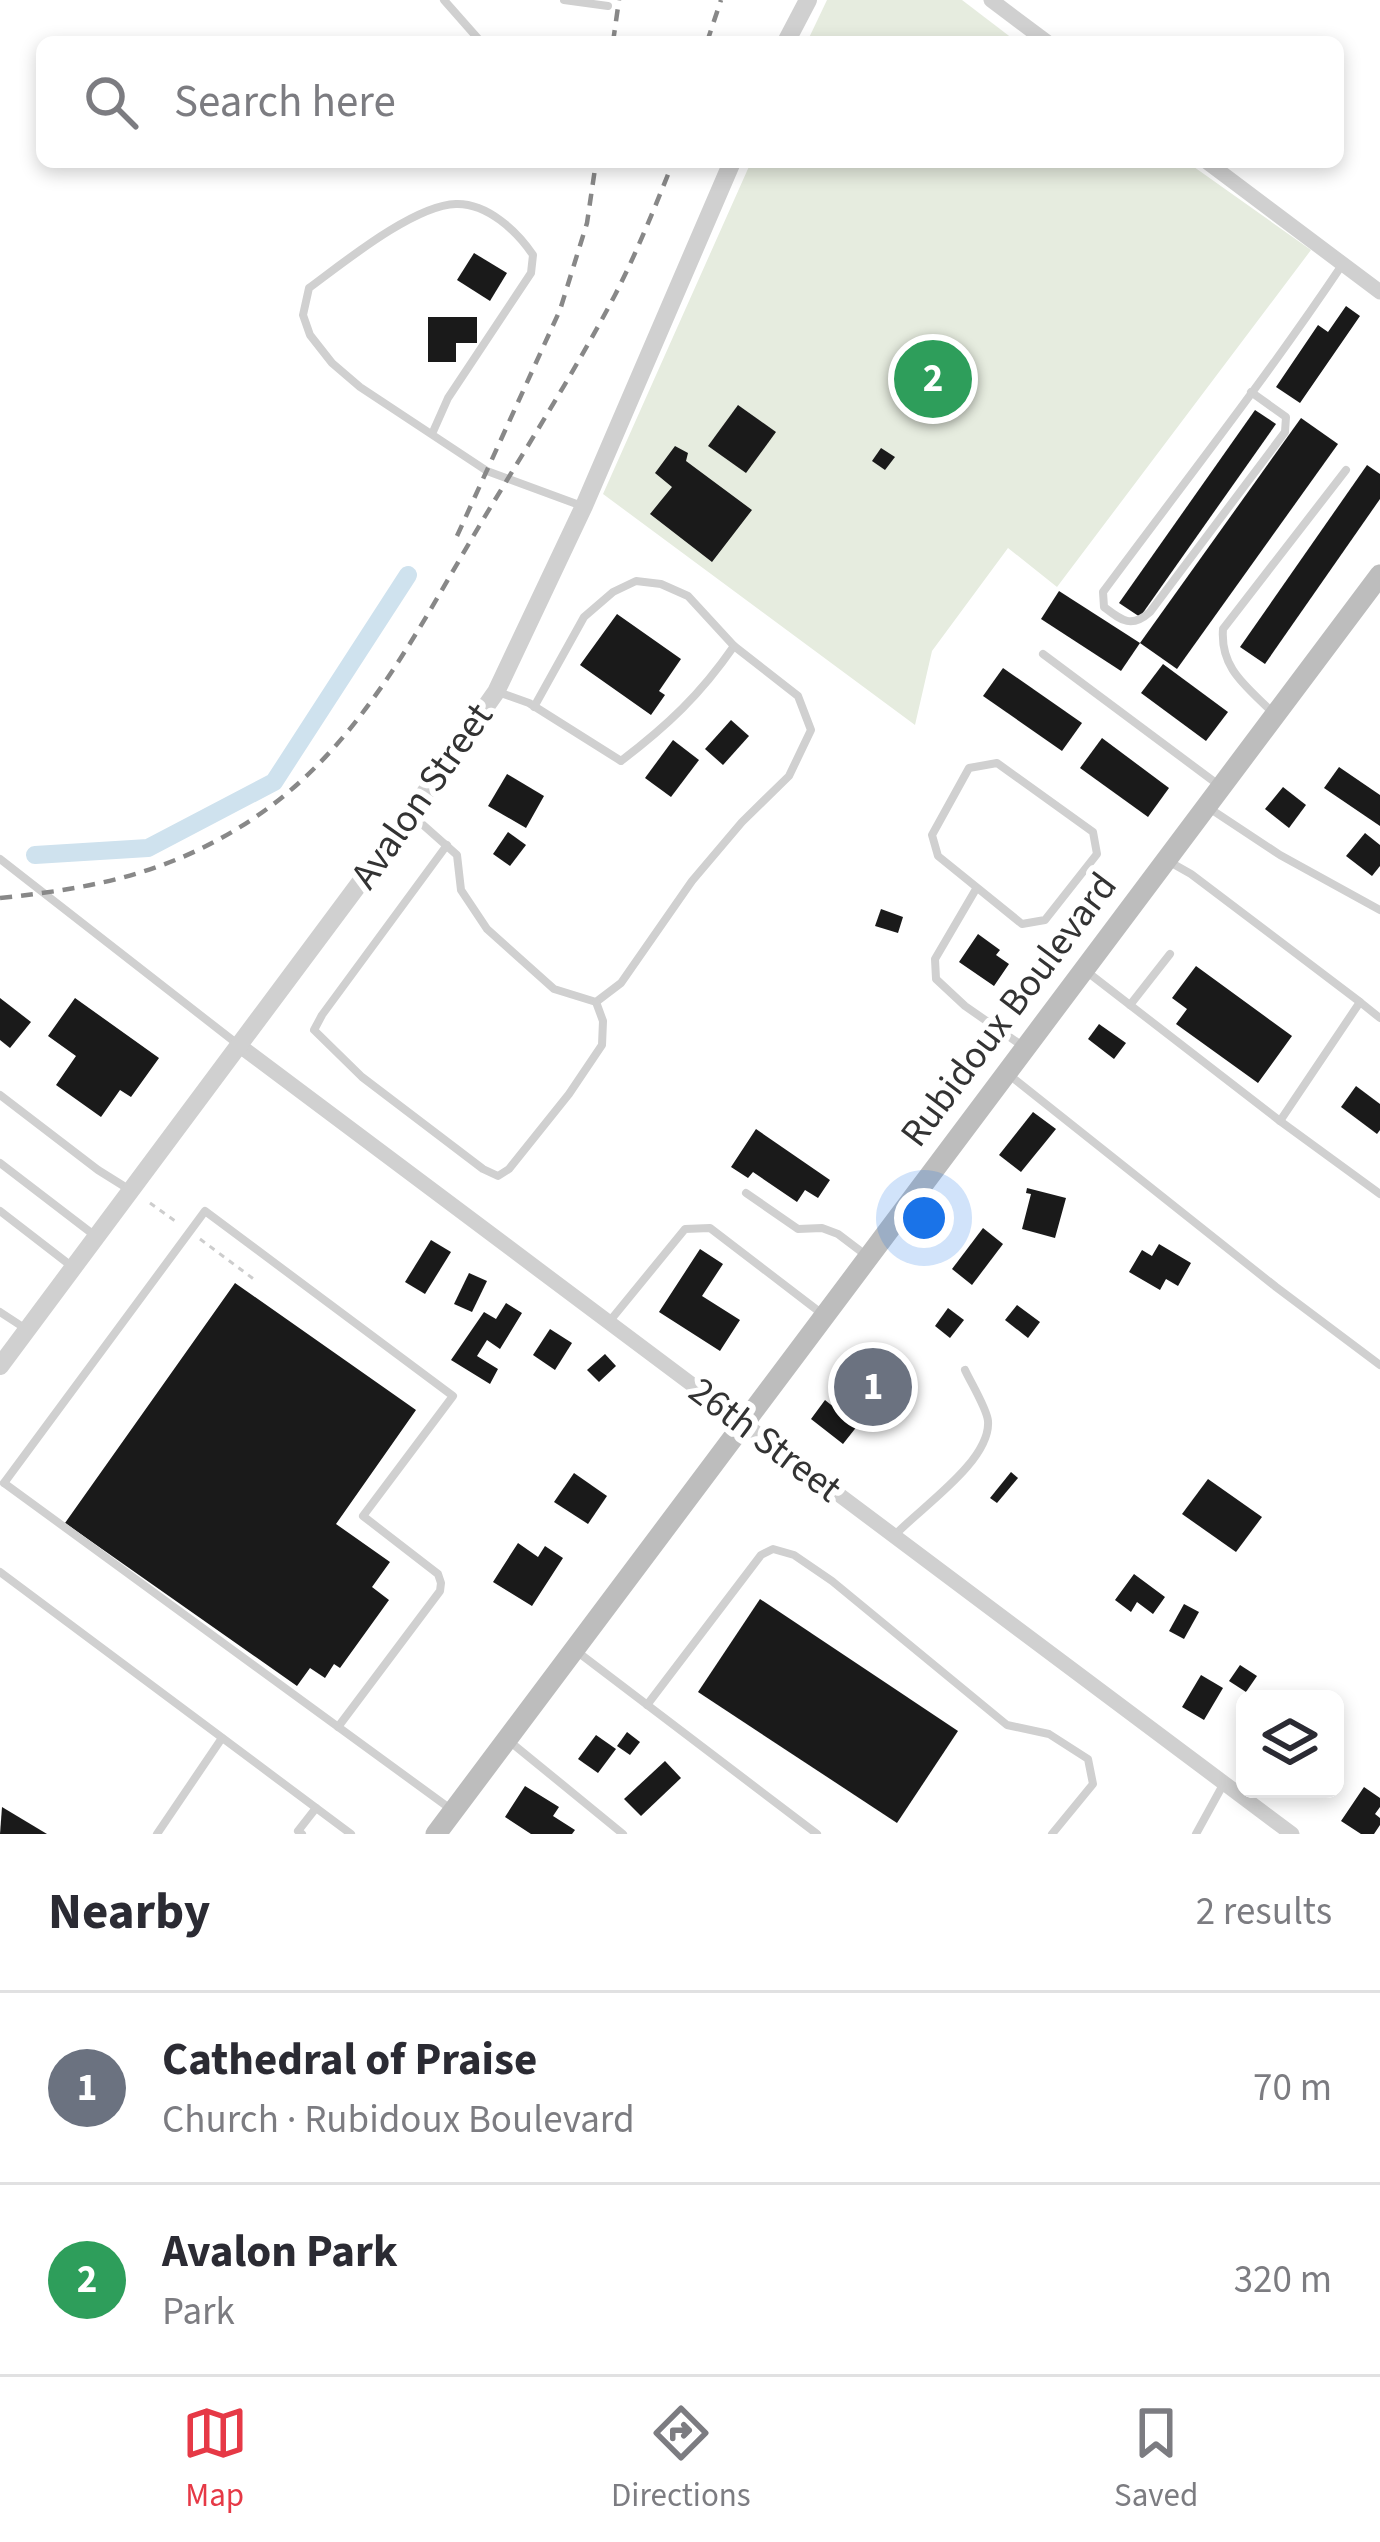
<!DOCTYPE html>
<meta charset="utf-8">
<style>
:root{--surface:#fff;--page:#f7f7f7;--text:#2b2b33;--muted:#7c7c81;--line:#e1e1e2;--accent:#e63946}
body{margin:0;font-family:"Source Sans 3",sans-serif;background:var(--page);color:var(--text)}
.controls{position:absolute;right:36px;bottom:36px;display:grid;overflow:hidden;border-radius:18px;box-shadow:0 6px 18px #0003}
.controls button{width:108px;height:108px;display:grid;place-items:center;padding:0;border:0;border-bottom:3px solid var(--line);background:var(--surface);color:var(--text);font:60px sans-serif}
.you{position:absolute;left:924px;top:1218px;width:42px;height:42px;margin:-30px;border:9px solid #fff;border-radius:50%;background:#1a73e8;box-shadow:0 0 0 18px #1a73e833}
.badge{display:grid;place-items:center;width:78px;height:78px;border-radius:50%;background:var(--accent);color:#fff;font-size:39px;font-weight:700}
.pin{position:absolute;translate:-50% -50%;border:6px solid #fff;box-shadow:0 3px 12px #0006}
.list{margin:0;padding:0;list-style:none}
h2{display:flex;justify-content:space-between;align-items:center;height:156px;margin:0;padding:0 48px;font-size:51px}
h2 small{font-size:39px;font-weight:400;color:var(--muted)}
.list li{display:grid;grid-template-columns:78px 1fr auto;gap:36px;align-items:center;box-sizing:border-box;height:192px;padding:0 48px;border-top:3px solid var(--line)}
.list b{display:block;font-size:45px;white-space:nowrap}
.list p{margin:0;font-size:39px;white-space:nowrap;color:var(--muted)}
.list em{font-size:39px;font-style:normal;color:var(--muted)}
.icon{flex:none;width:66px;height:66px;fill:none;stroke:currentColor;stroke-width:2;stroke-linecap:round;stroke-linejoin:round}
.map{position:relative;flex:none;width:1380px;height:1834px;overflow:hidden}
.search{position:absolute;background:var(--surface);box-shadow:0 6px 18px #0003;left:36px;right:36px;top:36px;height:132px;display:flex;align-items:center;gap:30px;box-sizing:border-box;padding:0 42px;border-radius:18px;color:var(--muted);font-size:45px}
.sheet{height:540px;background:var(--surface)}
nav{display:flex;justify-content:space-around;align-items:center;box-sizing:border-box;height:168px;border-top:3px solid var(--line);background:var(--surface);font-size:33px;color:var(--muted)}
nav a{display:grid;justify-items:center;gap:6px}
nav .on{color:var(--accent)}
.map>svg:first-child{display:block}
.green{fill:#e6ecdf}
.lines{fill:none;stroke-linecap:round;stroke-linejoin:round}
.canal{stroke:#cfe2ee;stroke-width:18}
.building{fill:#1a1a1a}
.path{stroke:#cdcdcd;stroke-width:3;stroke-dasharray:6 6;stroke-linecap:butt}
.service{stroke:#d0d0d0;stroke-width:8}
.minor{stroke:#d0d0d0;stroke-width:15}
.tertiary{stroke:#d0d0d0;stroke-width:18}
.secondary{stroke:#bdbdbd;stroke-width:21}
.rail{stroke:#888;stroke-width:4.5;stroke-dasharray:12 9;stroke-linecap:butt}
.labels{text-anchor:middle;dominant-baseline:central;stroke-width:12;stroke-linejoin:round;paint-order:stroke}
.street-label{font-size:39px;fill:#333;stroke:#fff}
</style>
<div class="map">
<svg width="1380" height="1834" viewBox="0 0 1380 1834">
<rect width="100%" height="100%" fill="#fff"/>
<g class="green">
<path d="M827,0H962L1017,42H807Z"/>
<path d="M751,162H1187L1311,250L1057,587L1008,548L932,651L915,725L603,494Z"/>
</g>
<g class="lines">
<path class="canal" d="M35,855L148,848L274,782L408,575"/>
</g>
<g class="building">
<path d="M474,253L507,273L490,301L457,280Z"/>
<path d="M1346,306L1360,316L1300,403L1276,387L1318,325L1328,332Z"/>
<path d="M428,317H477V343H456V362H428Z"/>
<path d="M738,405L776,432L746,473L708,446Z"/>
<path d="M1255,410L1276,424L1140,617L1119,603Z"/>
<path d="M1301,418L1338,444L1177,669L1140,643Z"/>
<path d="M675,446L688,453L686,461L752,510L712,562L650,514L672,487L655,473Z"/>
<path d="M881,448L895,457L885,470L872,461Z"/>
<path d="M1367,465L1380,474V499L1265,664L1240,647Z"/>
<path d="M1059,591L1140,643L1121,671L1041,619Z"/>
<path d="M617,614L681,659L659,691L665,695L651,715L580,665Z"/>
<path d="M1163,664L1228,712L1206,741L1141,693Z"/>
<path d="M1003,668L1082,723L1062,751L983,696Z"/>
<path d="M731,720L749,736L723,765L705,749Z"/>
<path d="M1102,738L1169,788L1148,817L1080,768Z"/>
<path d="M673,740L699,760L671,797L645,778Z"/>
<path d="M1339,767L1380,795V826L1324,788Z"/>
<path d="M507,774L544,796L526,828L488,806Z"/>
<path d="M1283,787L1306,805L1289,828L1265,809Z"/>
<path d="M508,832L526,845L510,866L493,854Z"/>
<path d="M1365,833L1380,845V866L1372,876L1346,856Z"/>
<path d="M881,909L903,917L898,933L875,926Z"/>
<path d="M978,934L1000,950L996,955L1009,964L994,986L959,962Z"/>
<path d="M1196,966L1292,1036L1258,1083L1176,1024L1187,1009L1172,998Z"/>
<path d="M0,998L31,1022L10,1048L0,1040Z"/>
<path d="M75,998L159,1058L131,1097L120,1090L101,1117L56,1085L76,1056L48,1036Z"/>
<path d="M1099,1024L1126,1043L1114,1059L1088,1039Z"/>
<path d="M1356,1086L1380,1104V1130L1377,1134L1341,1107Z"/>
<path d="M1033,1112L1056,1129L1021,1172L999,1155Z"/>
<path d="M756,1129L830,1180L818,1198L805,1190L797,1202L753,1172L748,1178L731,1167Z"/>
<path d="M1027,1188L1066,1198L1055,1238L1022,1229L1031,1194L1026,1193Z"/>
<path d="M983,1228L1003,1244L972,1285L952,1269Z"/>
<path d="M431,1240L451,1252L425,1294L405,1282Z"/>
<path d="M1159,1244L1191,1263L1178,1286L1166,1279L1160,1290L1129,1272L1142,1250L1152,1256Z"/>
<path d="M700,1249L723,1264L702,1296L740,1320L720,1351L659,1312Z"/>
<path d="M469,1273L487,1281L472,1312L454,1304Z"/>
<path d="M235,1283L416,1410L336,1524L390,1562L372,1587L389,1600L340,1668L334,1664L325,1678L310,1668L297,1686L65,1523Z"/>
<path d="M506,1303L522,1313L500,1349L487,1340L477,1356L498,1369L490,1384L451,1360L484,1312L496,1319Z"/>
<path d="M1017,1305L1040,1322L1028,1338L1005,1320Z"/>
<path d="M948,1308L964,1320L950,1338L935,1326Z"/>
<path d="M550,1329L572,1343L555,1370L533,1355Z"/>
<path d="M605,1354L616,1366L599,1382L587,1370Z"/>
<path d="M845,1395L859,1405L849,1418L858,1425L843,1444L811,1419L825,1400L835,1408Z"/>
<path d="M1011,1472L1018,1478L997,1503L990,1498Z"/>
<path d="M574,1473L607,1496L588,1524L554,1502Z"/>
<path d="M1208,1479L1262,1517L1236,1552L1182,1514Z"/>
<path d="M518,1543L538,1557L545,1546L563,1558L532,1606L493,1582Z"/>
<path d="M1134,1574L1165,1597L1153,1614L1137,1602L1131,1612L1115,1600Z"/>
<path d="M760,1599L958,1731L897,1823L698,1692Z"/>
<path d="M1184,1604L1199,1612L1184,1639L1169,1631Z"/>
<path d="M1240,1665L1257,1676L1246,1692L1229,1681Z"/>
<path d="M1201,1675L1223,1688L1204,1720L1182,1707Z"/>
<path d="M627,1732L640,1742L630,1755L617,1746Z"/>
<path d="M596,1735L616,1749L598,1773L578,1759Z"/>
<path d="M665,1761L681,1778L641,1816L624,1799Z"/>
<path d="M525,1786L559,1807L553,1816L575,1830L572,1834H531L505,1817Z"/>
<path d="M1364,1787L1380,1798V1807L1375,1814L1380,1818V1825L1374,1834H1361L1341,1821Z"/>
<path d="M2,1807L47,1834H0Z"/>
</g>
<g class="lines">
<g class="path">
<path d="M150,1203L178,1223"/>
<path d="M200,1239L255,1280"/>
</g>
<g class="service">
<path d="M444,0L481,42"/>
<path d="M564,0L608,6"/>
<path d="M1251,392L1286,417L1285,432L1150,612C1131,629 1121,620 1104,607L1103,592C1183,484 1267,377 1342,265"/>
<path d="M432,434L448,398L531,273L533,255C517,231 487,203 456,204C414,205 343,263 309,288L303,315L310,335L332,363L360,387L487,471L582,506"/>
<path d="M1043,654L1220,786"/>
<path d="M498,692L529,703L621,761C668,725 700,695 734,646L688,596L661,584L636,581L613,592L584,617L534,707"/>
<path d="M1274,714C1248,687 1220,670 1223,629L1346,470"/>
<path d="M997,763L1093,832L1097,854L1045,920L1022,924L938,856L932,835L969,768Z"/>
<path d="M1212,810L1280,855L1380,910"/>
<path d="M413,816L457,855L461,890L487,929L554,989L596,1002L621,983L692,881L742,822L789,776L811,730L798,696L734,646"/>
<path d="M447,845L322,1015L314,1030L362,1077L483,1169L498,1176L509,1169L569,1094L602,1045L603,1021L596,1002"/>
<path d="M0,859L240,1046"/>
<path d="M976,889L935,959L936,979L965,1006L1024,1047"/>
<path d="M1086,971L1280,1121L1360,1002L1191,874L1168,861"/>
<path d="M1360,1002L1380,1018"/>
<path d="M1130,1005L1170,954"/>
<path d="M1008,1074L1276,1287L1380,1365"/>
<path d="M0,1095L98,1170L130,1190"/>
<path d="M1280,1121L1380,1194"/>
<path d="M0,1163L94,1235"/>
<path d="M746,1193L798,1229L822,1228L838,1234L867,1256"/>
<path d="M0,1211L70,1265"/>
<path d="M0,1312L26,1329"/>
<path d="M609,1322L685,1229L710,1228L821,1313"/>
<path d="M4,1483L205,1211L453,1396L363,1516L438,1574L441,1583L440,1591L338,1727"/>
<path d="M4,1483L452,1810"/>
<path d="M895,1535C920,1508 991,1461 988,1421C987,1409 971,1383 965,1370"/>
<path d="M0,1572L351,1834"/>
<path d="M575,1650L817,1834"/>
<path d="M647,1705L761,1555L773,1549L794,1555L832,1581L1007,1725L1049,1734L1088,1759L1093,1784L1052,1834"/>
<path d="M508,1740L623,1834"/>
<path d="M157,1834L222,1738"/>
<path d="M302,1834L298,1831L316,1808"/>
<path d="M1196,1834L1224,1783"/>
</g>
<g class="minor">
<path d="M991,0L1047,42"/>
<path d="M1207,162L1380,292"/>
<path d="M240,1046L1292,1834"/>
</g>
<g class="tertiary">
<path d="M786,42L808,0"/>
<path d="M0,1366L394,837L496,692L584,506L732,162"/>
</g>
<path class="secondary" d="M436,1834L1380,575"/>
<g class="rail">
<path d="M613,42L619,0"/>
<path d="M707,42L721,0"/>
<path d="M457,536L560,310L587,223L596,162"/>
<path d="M0,898C97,888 175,872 257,816C361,745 418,629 481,523C526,448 574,373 615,295C637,252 655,207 673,162"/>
</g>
</g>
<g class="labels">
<g class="street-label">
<text transform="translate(422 796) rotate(-55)">Avalon Street</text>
<text transform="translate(1009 1010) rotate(-53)">Rubidoux Boulevard</text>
<text transform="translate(765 1440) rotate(37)">26th Street</text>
</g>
</g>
</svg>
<div class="controls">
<button><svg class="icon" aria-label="layers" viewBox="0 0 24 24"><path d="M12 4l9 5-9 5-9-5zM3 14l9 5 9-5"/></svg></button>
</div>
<div class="you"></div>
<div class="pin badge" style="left:873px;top:1387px;background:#6b7280">1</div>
<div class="pin badge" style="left:933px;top:379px;background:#2e9e5b">2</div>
<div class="search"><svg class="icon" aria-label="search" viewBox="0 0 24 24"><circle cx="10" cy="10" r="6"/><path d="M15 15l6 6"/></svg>Search here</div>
</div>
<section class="sheet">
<h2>Nearby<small>2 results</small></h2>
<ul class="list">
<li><span class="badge" style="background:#6b7280">1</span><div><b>Cathedral of Praise</b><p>Church · Rubidoux Boulevard</p></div><em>70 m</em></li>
<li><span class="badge" style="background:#2e9e5b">2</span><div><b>Avalon Park</b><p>Park</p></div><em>320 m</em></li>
</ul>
</section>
<nav>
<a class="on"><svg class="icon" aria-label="map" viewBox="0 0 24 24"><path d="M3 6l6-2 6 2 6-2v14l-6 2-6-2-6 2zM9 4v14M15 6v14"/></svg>Map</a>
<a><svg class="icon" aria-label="directions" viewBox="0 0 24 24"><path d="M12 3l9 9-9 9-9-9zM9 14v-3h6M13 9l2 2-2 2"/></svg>Directions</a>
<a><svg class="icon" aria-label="saved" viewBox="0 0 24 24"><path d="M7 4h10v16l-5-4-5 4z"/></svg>Saved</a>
</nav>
